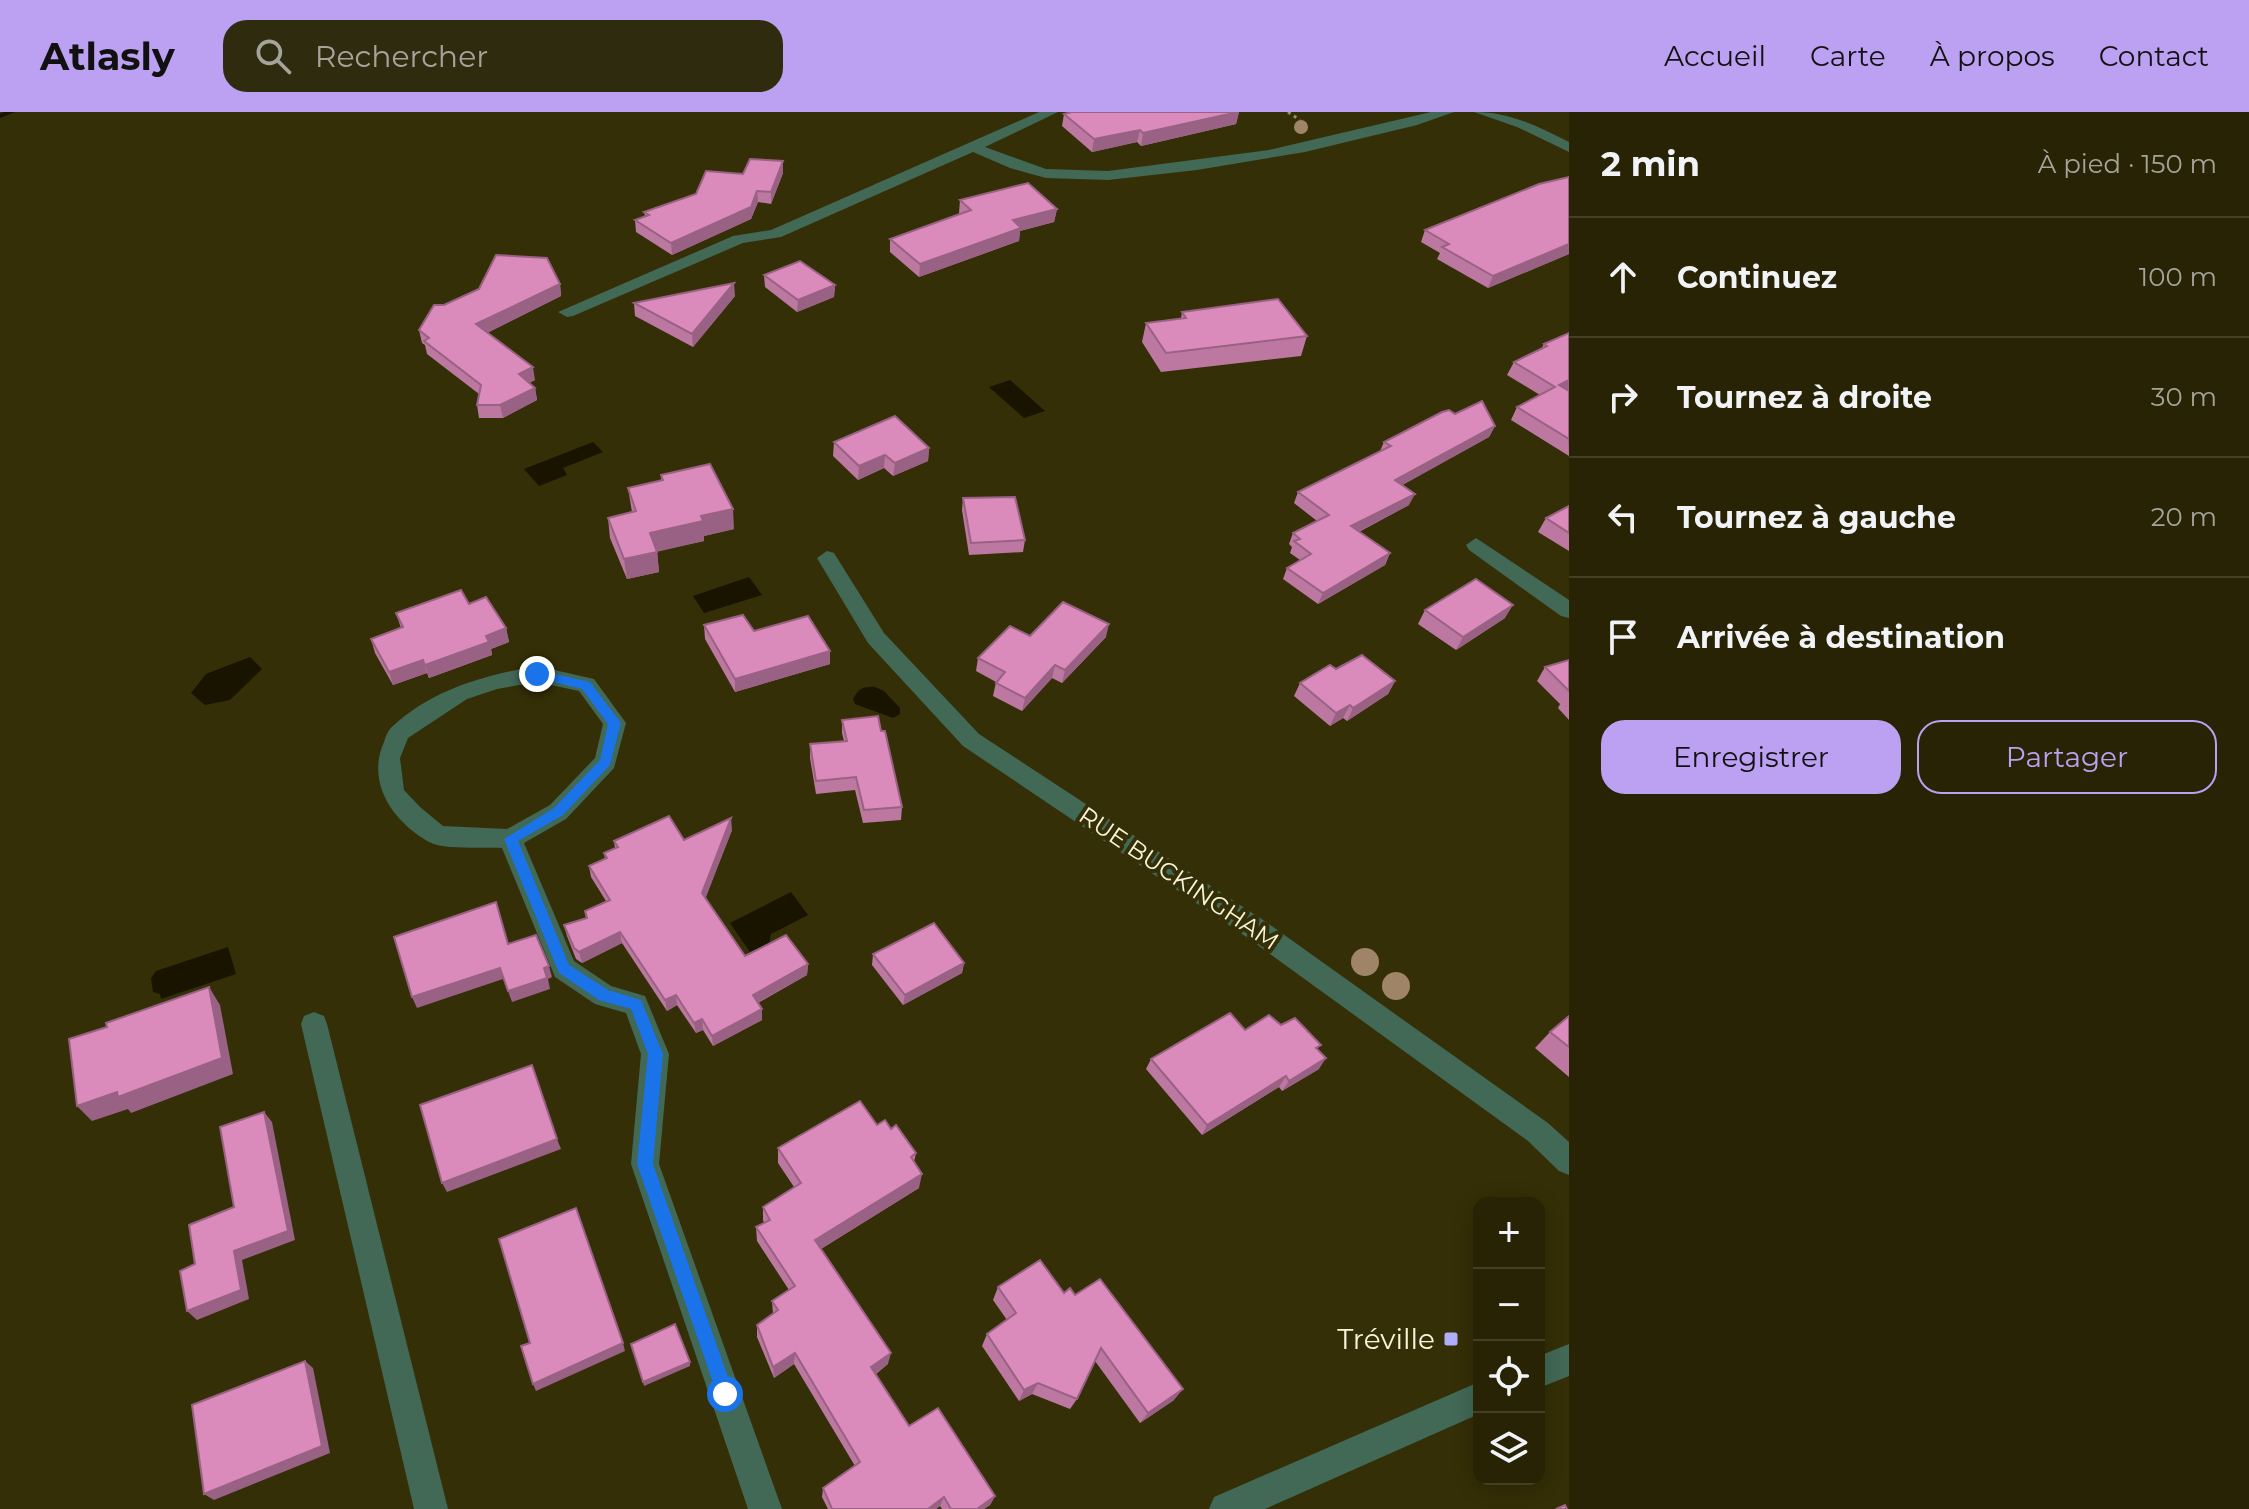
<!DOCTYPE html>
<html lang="fr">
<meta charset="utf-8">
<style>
:root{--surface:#272304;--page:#2f2b0e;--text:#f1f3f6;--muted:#a4a49a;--line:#434026;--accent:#bca0f2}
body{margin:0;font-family:Montserrat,sans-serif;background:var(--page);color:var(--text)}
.controls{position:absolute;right:24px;bottom:24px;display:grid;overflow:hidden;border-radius:16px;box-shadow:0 4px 20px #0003}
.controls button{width:72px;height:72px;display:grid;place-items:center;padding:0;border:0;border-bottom:2px solid var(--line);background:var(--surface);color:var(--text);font:40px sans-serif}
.stop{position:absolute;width:24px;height:24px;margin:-18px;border:6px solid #1a73e8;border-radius:50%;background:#fff}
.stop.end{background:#1a73e8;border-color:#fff;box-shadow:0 2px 8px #0008}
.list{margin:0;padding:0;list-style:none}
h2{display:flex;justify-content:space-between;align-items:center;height:104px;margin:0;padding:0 32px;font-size:34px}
h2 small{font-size:26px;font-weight:400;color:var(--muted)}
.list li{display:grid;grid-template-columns:52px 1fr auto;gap:24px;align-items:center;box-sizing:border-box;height:120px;padding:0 32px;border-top:2px solid var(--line)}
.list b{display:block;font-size:30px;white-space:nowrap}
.list em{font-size:26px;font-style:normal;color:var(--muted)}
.actions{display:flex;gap:16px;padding:24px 32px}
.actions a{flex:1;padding:18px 0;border:2px solid var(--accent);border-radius:24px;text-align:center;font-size:28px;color:var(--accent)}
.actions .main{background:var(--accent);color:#111}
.icon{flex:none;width:44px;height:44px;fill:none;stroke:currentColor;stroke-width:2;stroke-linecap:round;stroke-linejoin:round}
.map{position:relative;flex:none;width:1569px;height:1397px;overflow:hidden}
header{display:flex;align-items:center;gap:48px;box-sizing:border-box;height:112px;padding:0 40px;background:var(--accent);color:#111}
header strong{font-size:38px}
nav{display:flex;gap:44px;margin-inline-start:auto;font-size:28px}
.search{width:560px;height:72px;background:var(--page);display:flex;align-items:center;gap:20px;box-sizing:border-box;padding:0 28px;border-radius:24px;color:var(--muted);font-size:30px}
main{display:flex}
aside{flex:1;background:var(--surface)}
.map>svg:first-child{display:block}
.water{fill:#181400}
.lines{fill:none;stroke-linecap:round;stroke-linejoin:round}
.stream{fill:#181400;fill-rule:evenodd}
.path{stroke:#969370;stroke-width:3;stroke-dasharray:3 4;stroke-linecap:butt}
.service{fill:#426856;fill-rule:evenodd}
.minor{fill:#426856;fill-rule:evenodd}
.tertiary{fill:#426856;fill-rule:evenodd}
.tree{fill:#9f8467}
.wall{fill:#bc78a1}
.shaded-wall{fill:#996183}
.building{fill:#db8bbb;stroke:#996183;stroke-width:2}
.route{fill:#1a73e8}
.poi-dot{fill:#aeaefa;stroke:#342f06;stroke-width:3}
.labels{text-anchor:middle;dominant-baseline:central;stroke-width:8;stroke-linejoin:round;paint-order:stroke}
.street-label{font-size:24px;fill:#f8f6da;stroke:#342f06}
.near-poi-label{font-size:28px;fill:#f8f6da;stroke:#342f06;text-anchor:end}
</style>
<header>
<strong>Atlasly</strong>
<div class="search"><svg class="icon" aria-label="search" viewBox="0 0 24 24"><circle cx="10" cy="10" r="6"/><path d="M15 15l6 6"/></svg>Rechercher</div>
<nav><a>Accueil</a><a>Carte</a><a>À propos</a><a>Contact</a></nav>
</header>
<main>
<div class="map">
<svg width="1569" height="1397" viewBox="0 0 1569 1397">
<rect width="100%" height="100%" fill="#342f06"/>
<g class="water">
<path d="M1010,268L1045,299L1024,306L989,275Z"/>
<path d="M593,330L603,340L563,356L567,363L539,374L524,357Z"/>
<path d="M749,465L762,483L704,501L693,484Z"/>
<path d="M250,545L262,557L230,588L205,593L191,581L206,562Z"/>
<path d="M875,575L884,579L900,596V602L893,606L855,592L853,587C858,577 864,574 875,575Z"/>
<path d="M791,780L808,803L771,822L769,831L750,840L730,811Z"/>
<path d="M228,835L236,862L161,887L160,882L153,880L151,866L156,859Z"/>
</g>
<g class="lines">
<path class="stream" d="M4,0H15L0,6V2Z"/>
<path class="path" d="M1288,0L1300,8"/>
<path class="service" d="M537,554L594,567L626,611L614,656L566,707L524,731L574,849L611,874L645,884L669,942L659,1052L782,1397H748L631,1052L641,942L626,901L595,892L555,865L502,736C483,735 444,738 429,730C392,709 366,670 384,630C386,624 388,618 393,614C433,577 485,563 537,554ZM537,570L579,579L603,612L595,646L550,693L507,717L443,714L420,695L404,678L400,646L408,626L467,587L497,577Z"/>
<g class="minor">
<path d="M1039,0H1058L985,35L1046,57L1108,59L1269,38L1431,0H1454L1417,13L1305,40L1197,58L1108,68L1046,66L1010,56L973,40L781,125L743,131L573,204L567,205L558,200L733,124L771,118Z"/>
<path d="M1474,0C1510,0 1537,14 1569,30V40L1517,15Z"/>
<path d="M1476,426L1569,488V506L1561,504L1469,438L1466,433Z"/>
<path d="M827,439L834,441L884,521L979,622L1266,810L1548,1011L1569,1030V1063L1559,1059L1528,1029L1248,826L963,634L868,531L817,446Z"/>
<path d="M314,900L324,904L327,912L448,1397H414L301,912L304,904Z"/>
</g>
<g class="tertiary">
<path d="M1569,1232V1264L1539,1276V1244Z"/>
<path d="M1479,1270V1302L1265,1397H1209L1214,1385Z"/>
</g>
</g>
<g class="tree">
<circle cx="1301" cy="15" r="7"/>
<circle cx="1365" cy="850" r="14"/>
<circle cx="1396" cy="874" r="14"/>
</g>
<g class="wall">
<path d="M1239,0L1236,12L1141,34L1137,30L1092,40L1062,14L1064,2Z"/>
<path d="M783,61L771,92L758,90L751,107L672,143L636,120L635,108L645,104L644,100L696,82L743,62Z"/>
<path d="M1569,65V142L1488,176L1437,147L1440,141L1421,130L1425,118Z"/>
<path d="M960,88L1057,97L1054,110L1020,119L1019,129L919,165L890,140V127L960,102L959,101Z"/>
<path d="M764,163L835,173L834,185L797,200L765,175Z"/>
<path d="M560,172L561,184L487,221L535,268L529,271L535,276L537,288L503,306H479L477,293L479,282L427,242L425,233L422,231L419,218L444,193Z"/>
<path d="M735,184L693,235L635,204L634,191Z"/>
<path d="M1182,200L1307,224L1301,244L1161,260L1142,230L1146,211L1181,206Z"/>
<path d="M1569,221L1568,278L1569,344L1511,308L1517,295L1540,283L1507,263L1514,250L1541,237L1544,232Z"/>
<path d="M1455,302L1495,314L1489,325L1402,373L1409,393L1359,420L1390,441L1385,453L1318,492L1283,467L1287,456L1300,448L1290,441L1292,435L1289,432L1293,421L1317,409L1294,391L1298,380L1380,339L1384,330Z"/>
<path d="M834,330L929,336L928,349L893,364L884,356L858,368L833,344Z"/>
<path d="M661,363L734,417L704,424V429L657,439L659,460L627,467L610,426L608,406L632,400L628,376L661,369Z"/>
<path d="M963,386L1025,428L1023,440L969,443L962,398Z"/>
<path d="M1569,394V439L1538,420L1546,406Z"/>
<path d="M469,492L506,516L509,530L491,537L492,543L429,566L427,561L393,573L375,541L371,527L401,516L396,501Z"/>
<path d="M1425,498L1505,506L1456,538L1418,512Z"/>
<path d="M704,513L754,519L830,539V552L735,580L705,527Z"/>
<path d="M1030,524L1106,525L1062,571L1052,566L1022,599L993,584L996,570L976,559L978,546Z"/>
<path d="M1569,548V608L1558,596L1560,592L1537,569L1545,555Z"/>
<path d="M1336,557L1395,569L1388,582L1347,609L1343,606L1330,614L1294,584L1300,571Z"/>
<path d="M842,608L881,619L902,695L901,708L863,711L855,678L816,682L810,646V632L844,629L842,621Z"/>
<path d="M732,718L705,786L745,844L808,852L807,863L758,891L762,897V908L713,934L703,918L696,921L677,893L667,899L622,831L582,851L576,847L567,824L564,813L586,806L585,799L606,789L591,765L589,754L605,747L604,741L615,736L614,729L684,728Z"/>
<path d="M873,842L964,851L962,861L903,893L872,853Z"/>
<path d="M1569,904V965L1535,936L1550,920Z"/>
<path d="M1281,913L1318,937L1319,957L1282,979L1279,975L1202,1023L1146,957L1151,947L1245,918Z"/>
<path d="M877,1013L891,1017L916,1041L914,1050L919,1076L821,1137L888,1252L876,1262L909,1314L995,1384L990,1393L984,1397H942L940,1394L936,1397H828L822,1385L823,1376L855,1354L794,1252L774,1266L757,1225V1213L773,1202L772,1189L789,1178L757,1129L756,1115L764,1111L763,1108V1095L794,1075L778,1051V1036Z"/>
<path d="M998,1175L1075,1183L1174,1288L1140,1311L1095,1249L1077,1287L1070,1297L1032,1282L1019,1289L982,1234L987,1222L1007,1208L993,1188Z"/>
</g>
<g class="shaded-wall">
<path d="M1239,0L1236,12L1141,34L1143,21Z"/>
<path d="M1140,18L1137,30L1092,40L1094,27Z"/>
<path d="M783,49V61L771,92V80Z"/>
<path d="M757,79L758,90L751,107L672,143L671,131Z"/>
<path d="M1057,97L1054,110L1020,119L1019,129L919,165L920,152L1013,108Z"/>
<path d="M1569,132V142L1488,176L1493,164Z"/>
<path d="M734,171L735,184L693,235L692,222Z"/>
<path d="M560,172L561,184L479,225L476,212Z"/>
<path d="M835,173L834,185L797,200L798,188Z"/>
<path d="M533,255L535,268L521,275L519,262Z"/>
<path d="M1569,268V278L1552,286L1559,273Z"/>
<path d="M535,276L537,288L503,306L500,293Z"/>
<path d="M1495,314L1489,325L1390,380L1395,368Z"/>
<path d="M929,336L928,349L893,364L895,351Z"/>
<path d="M885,343L884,356L858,368L859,354Z"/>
<path d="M1415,382L1409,393L1346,426L1351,414Z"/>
<path d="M733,397L734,417L704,424V429L652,441L650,421L701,404Z"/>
<path d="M657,440L659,460L627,467L624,447Z"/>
<path d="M1390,441L1385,453L1318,492L1323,481Z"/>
<path d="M1513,493L1505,506L1456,538L1463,525Z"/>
<path d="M1109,512L1106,525L1062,571L1065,558Z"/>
<path d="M506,516L509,530L491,537L492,543L429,566L425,553L486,524Z"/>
<path d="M830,539V552L735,580V567Z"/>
<path d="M423,548L427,561L393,573L389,560Z"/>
<path d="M1055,553L1052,566L1022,599L1025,586Z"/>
<path d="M1395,569L1388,582L1347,609L1353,596Z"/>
<path d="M1350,593L1343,606L1330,614L1336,601Z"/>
<path d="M731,706L732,718L703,793L702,781Z"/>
<path d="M620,820L622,831L582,851L579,840Z"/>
<path d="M964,851L962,861L903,893L905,883Z"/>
<path d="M808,852L807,863L753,893V883Z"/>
<path d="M549,854L552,865L548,867L550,877L512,890L508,879Z"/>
<path d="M500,856L503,867L417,896L412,885Z"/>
<path d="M209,875L220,893L233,962L131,1001L128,997L92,1009L77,994Z"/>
<path d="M676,883L677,893L667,899L665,888Z"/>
<path d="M762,897V908L713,934L712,924Z"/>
<path d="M702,907L703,918L696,921L694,911Z"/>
<path d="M1326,946L1319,957L1282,979L1289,969Z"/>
<path d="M1286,964L1279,975L1202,1023L1207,1013Z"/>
<path d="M264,1000L272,1010L295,1128L242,1148L249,1187L197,1208L187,1199L234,1139Z"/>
<path d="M557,1027L561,1037L447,1080L442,1071Z"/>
<path d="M922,1062L919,1076L814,1141L815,1128Z"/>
<path d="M623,1231L625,1239L536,1279L533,1272Z"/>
<path d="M795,1241L794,1252L774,1266L773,1255Z"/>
<path d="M891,1241L888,1252L869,1266L871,1255Z"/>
<path d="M305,1249L313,1256L330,1341L214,1388L204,1382Z"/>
<path d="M690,1250V1254L644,1274L643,1270Z"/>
<path d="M1038,1271L1032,1282L1019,1289L1024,1278Z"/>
<path d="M1183,1277L1174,1288L1140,1311L1148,1301Z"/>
<path d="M995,1384L990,1393L984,1397H977Z"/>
<path d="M944,1385L940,1394L936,1397H928Z"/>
</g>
<g class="building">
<path d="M1072,0H1238L1143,21L1140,18L1094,27L1064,2Z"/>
<path d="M750,47L783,49L771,80L757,79L751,95L671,131L635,108L649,103L644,100L696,82L706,59L743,62Z"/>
<path d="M1569,65V132L1493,164L1442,135L1449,132L1425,118L1539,72Z"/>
<path d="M1028,71L1057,97L1013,108L1021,116L920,152L890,127L971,98L960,88Z"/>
<path d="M496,143L547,146L560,172L476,212L533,255L519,262L535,276L500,293H477L481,273L424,229L429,226L419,218L434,193H444L479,177Z"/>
<path d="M800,149L835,173L798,188L764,163Z"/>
<path d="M734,171L692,222L634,191Z"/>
<path d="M1278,187L1307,224L1166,241L1146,211L1186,206L1182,200Z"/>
<path d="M1569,221V268L1559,273L1569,279V327L1517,295L1555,275L1514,250L1547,234L1544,232Z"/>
<path d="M1482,289L1495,314L1395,368L1415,382L1351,414L1390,441L1323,481L1287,456L1311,442L1294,429L1300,427L1293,421L1329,403L1298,380L1391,334L1384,330L1442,300L1449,298L1455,302Z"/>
<path d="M895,304L929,336L895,351L885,343L859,354L834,330Z"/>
<path d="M710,352L733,397L701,404L703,409L650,421L657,440L624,447L608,406L636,399L628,376L663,368L661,363Z"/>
<path d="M1015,385L1025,428L971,431L963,386Z"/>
<path d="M1569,394V421L1546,406Z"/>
<path d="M1476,467L1513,493L1463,525L1425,498Z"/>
<path d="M461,478L469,492L486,485L506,516L486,524L489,530L425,553L423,548L389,560L371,527L403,515L396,501Z"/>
<path d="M1063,490L1109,512L1065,558L1055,553L1025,586L996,571L1005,560L978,546L1010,514L1030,524Z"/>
<path d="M743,503L754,519L808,504L830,539L735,567L704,513Z"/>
<path d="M1362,543L1395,569L1353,596L1350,593L1336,601L1300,571L1330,553L1336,557Z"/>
<path d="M1569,548V579L1545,555Z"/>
<path d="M878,604L881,619H885L902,695L864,698L856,665L816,669L810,632L847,629L842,608Z"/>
<path d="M669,704L684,728L731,706L702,781L745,844L786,823L808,852L753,883L762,897L712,924L702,907L694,911L676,883L665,888L620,820L579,840L574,836L564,813L587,806L585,799L610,788L589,754L607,746L604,741L618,735L614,729Z"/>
<path d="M496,790L508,832L536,823L549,854L544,856L547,866L508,879L500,856L412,885L394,825Z"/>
<path d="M934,811L964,851L905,883L873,842Z"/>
<path d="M209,875L222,946L118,985L117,980L77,994L69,927L107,915L106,911Z"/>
<path d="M1230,901L1245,918L1269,903L1281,913L1295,906L1321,933L1316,936L1326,946L1289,969L1286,964L1207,1013L1151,947Z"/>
<path d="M1569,904V935L1550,920Z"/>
<path d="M532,953L557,1027L442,1071L420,993Z"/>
<path d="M860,989L877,1013L885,1008L891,1017L896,1013L916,1041L911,1045L922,1062L815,1128L891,1241L871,1255L909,1314L938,1296L995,1384L977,1397H951L944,1385L928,1397H832L823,1376L860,1350L795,1241L773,1255L757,1213L778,1198L772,1189L795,1174L756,1115L770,1108L763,1095L801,1071L778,1036Z"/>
<path d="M264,1000L288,1119L234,1139L241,1178L187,1199L180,1159L195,1152L189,1113L234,1095L220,1015Z"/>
<path d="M576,1096L623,1231L533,1272L521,1234L530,1231L499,1127Z"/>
<path d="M1040,1148L1064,1181L1070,1176L1075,1183L1100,1167L1183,1277L1148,1301L1101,1236L1077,1287L1038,1271L1024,1278L987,1222L1016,1201L998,1175Z"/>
<path d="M675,1212L690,1250L643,1270L631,1232Z"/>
<path d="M305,1249L322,1334L204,1382L192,1293Z"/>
<path d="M1565,1393L1567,1397H1556Z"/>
</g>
<path class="route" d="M537,558L590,570L621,611L610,653L563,703L518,729L569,853L608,878L641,888L663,942L653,1052L734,1282L731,1288L725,1291L719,1288L717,1282L637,1052L648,942L631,897L599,888L559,861L504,727L554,696L600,648L608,612L582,577L533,565V559Z"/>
<rect class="poi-dot" x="1443" y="1219" width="16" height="16" rx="4"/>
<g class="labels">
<g class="street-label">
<text transform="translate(1179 766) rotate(34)">RUE BUCKINGHAM</text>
</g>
<g class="near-poi-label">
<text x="1435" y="1227">Tréville</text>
</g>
</g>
</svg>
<div class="controls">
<button>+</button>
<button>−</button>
<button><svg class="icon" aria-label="locate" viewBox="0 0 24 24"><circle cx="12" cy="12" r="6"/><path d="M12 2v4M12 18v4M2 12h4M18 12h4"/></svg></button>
<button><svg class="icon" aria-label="layers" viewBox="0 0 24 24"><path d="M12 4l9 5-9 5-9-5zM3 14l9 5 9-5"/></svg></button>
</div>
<div class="stop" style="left:725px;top:1282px"></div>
<div class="stop end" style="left:537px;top:562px"></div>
</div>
<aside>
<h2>2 min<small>À pied · 150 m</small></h2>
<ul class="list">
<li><svg class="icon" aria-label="ahead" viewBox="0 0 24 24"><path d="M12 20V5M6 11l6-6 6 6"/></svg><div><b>Continuez</b></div><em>100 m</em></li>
<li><svg class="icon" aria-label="right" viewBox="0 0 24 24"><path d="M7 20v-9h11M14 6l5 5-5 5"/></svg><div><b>Tournez à droite</b></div><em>30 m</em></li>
<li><svg class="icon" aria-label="left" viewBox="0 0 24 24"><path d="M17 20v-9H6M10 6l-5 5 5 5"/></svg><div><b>Tournez à gauche</b></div><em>20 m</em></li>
<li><svg class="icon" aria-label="arrive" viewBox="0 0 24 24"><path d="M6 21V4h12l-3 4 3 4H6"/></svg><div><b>Arrivée à destination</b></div></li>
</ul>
<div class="actions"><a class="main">Enregistrer</a><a>Partager</a></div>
</aside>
</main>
